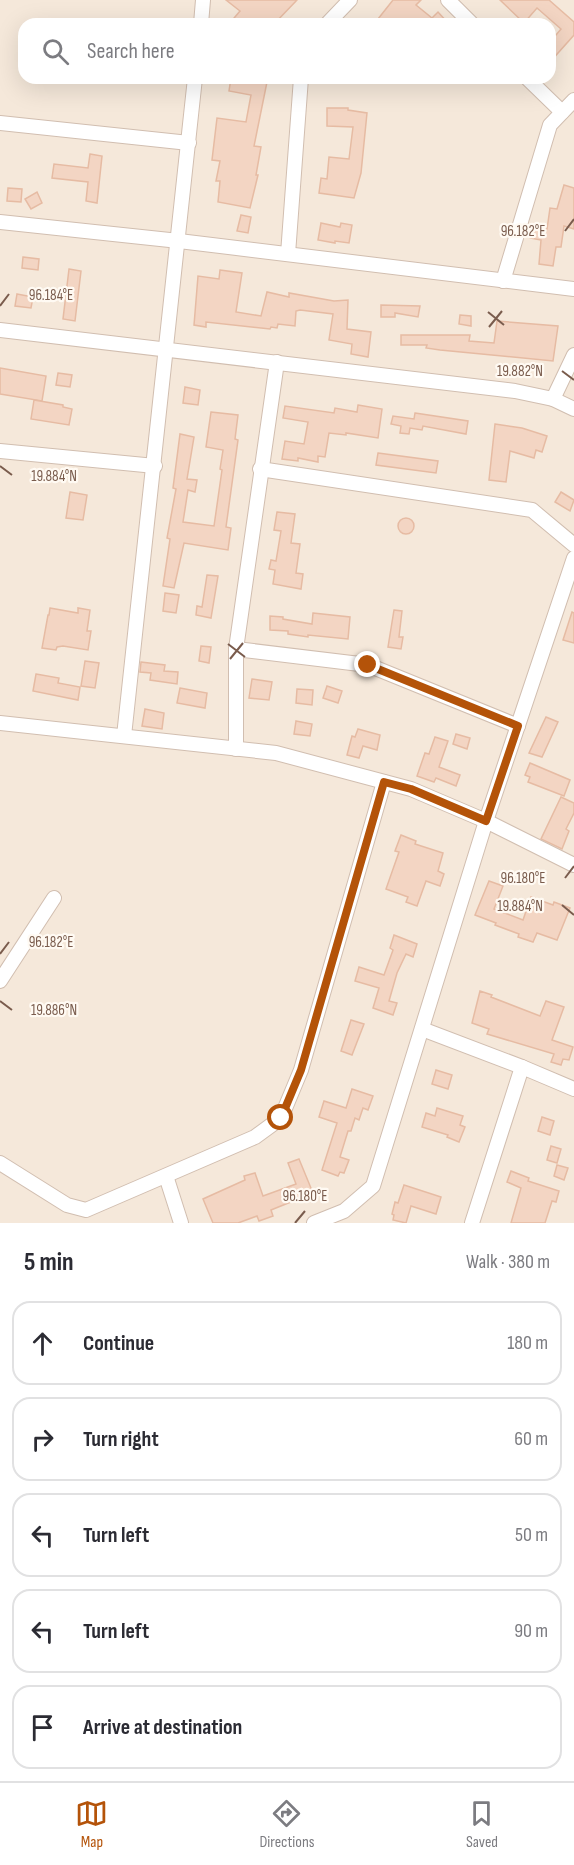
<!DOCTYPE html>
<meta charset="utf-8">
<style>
:root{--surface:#fff;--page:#f7f7f7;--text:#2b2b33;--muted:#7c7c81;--line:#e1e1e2;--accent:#b45309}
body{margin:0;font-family:"Sofia Sans Condensed",sans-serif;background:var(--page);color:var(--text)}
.stop{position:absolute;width:18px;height:18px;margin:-14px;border:4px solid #b45309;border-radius:50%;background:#fff}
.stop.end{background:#b45309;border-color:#fff;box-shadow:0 2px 6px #0008}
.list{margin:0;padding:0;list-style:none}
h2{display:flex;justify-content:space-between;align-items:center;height:78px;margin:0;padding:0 24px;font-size:26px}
h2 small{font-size:20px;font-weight:400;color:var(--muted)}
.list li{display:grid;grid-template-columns:39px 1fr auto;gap:18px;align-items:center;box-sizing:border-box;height:84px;margin:0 12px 12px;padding:0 12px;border:2px solid var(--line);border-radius:18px}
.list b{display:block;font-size:22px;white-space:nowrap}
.list em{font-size:20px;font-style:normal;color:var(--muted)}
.icon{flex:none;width:33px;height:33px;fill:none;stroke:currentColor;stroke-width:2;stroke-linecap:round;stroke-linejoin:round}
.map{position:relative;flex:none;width:574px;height:1223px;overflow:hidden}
.search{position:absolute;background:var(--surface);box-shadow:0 6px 24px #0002;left:18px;right:18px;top:18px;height:66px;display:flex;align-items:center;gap:15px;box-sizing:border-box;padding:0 21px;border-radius:18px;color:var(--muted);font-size:22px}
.sheet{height:558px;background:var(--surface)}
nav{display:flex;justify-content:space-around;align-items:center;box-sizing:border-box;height:84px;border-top:2px solid var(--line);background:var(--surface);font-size:16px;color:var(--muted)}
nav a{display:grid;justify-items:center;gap:3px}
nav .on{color:var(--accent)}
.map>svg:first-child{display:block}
.residential{fill:#f5e8da;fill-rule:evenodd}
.building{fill:#f3d5c3;stroke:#e6bba3;stroke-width:1.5}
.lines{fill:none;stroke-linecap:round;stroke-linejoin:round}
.street-casing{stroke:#d1beb0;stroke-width:16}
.street{stroke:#fff;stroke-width:14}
.route{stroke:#b45309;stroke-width:8}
.ticks{fill:none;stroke:#7a5c4d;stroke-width:2}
.ticks-label{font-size:15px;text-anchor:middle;fill:#7a5c4d;stroke:#fffaf3;stroke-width:4.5;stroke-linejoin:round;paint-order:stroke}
</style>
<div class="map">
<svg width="574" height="1223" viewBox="0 0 574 1223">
<rect width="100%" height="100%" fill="#fdf6ec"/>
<path class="residential" d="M0,0H574V1223H0ZM24,24H550V78H24Z"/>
<g class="building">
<path d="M226,0H297L274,24H229L240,11Z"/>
<path d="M393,0H421L416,5L432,18L438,12L449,24H374Z"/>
<path d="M500,0H549L574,22V35L550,62V42L561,29L537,8L524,23Z"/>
<path d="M231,78H252L267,82L254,146L261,147L256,175H258L250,208L218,202L220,181H216L220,161L212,160L217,118L246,122L251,95L229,91Z"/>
<path d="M327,108H348V110L367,113L361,173L354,198L319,193L321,178L327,179L329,157L349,159L353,127L327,126Z"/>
<path d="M90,154L102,156L97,203L86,201L88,182L52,178L54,164L88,168Z"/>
<path d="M564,185L574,188V229L564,226L561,247H556L553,266L539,264L541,240L530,238L532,227L547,229L550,208L557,209Z"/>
<path d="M8,188L22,189L21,202L7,201Z"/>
<path d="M37,192L42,203L31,209L25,199Z"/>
<path d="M241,215L251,217L248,233L237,231Z"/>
<path d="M321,223L340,227L341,223L352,225L349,243L335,241V243L318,240Z"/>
<path d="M23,257L39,259L38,270L22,268Z"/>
<path d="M69,269L81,271L75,321L63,319Z"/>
<path d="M220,270L242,273L236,312L261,316L267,292L289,297V293L334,301L348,300L347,329L371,332L368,357L351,354L352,344L329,340L333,314L300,310L296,311L295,326L278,324L277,328L271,327L270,329L206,322V327L194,325L198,276L219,279Z"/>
<path d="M17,294L33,297L31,308L15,306Z"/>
<path d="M381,305L420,306L418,317L395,313V317H381Z"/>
<path d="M460,315L471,316V326L459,324Z"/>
<path d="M497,321L558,326L553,361L440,350L426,348L427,345H401V335H470L469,341L494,343Z"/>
<path d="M0,368L46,376L42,401L0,394Z"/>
<path d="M58,373L72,375L70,387L56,385Z"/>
<path d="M185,387L200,390L198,405L183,403Z"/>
<path d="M34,400L63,405V407L72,409L69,425L31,419Z"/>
<path d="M358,405L382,409L378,438L346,433V435L329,433L325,457L318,456V462L298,458V461L282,459L285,441L304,444L308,422L283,418L285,406L334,413L335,408L357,412Z"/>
<path d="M211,412L238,415L235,439L238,440L226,527L231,528L228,550L184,543L174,588L163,586L170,539L167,538L176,489L173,488L180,434L194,437L187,479L197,480L195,492L188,490L183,522L214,526L222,470L220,469L223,450L206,447Z"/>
<path d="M415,413L468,421L466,434L423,426L422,430L410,428L409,434L400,433L401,426L391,424L393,416L414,419Z"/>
<path d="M495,424L522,428L547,436L542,452L536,450L534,458L510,451L506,482L489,480Z"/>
<path d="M378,453L438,461L436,473L376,465Z"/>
<path d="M70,492L87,495L83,520L66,518Z"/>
<path d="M561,492L574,500L570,511L555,502Z"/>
<path d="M277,512L295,514L291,543L300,544L296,573L303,574L301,589L273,584L275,570L269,569L271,560L276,561L281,531L274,530Z"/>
<circle cx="406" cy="526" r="8"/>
<path d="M207,575L218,576L211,618L196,615L197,606L202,607Z"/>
<path d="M165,593L179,595L176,613L163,611Z"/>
<path d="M50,608L78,613V608L90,610L87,631H91L88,650L63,646L57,647L56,650L42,648L48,615H49Z"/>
<path d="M394,610L402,611L399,637H403L401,649L388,647Z"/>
<path d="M572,612L574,613V643L563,640Z"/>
<path d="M313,613L350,617L348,639L308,635V637L288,634V631L270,630V616L283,617V619L312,624Z"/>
<path d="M201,646L211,647L209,663L199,661Z"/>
<path d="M85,661L99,663L95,688L81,686Z"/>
<path d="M141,662L165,665L164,671L178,672L177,684L150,680L151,673L140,672Z"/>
<path d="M36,674L59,678L58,683L80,687L78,700L33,691Z"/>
<path d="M252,679L272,682L269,700L249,698Z"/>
<path d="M327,686L342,691L338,703L323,698Z"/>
<path d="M180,688L207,693L205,708L177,703Z"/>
<path d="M297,689L313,690L312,705L296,703Z"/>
<path d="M145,709L164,713L162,729L142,726Z"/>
<path d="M546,717L558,722L542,757L529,753Z"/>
<path d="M296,721L312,724L310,736L294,734Z"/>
<path d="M358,729L380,735L377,750L363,746L359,758L347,755L352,736L355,737Z"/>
<path d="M456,734L470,738L467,749L453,744Z"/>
<path d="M435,737L448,741L439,767L460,775L456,786L436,778L434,782L417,776L425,753L429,754Z"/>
<path d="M530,763L570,780L564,796L528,782L530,777L525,775Z"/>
<path d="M561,797L574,803V813L566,829L569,831L562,849L541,839Z"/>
<path d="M401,835L416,841L415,844L443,853L438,871L444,874L440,886L426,881L417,906L406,902L408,897L386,889L399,852L395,851Z"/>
<path d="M489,881L503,886L494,909L523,920L531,897L553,905L554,902L570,908L557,940L537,933L533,942L518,937L519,934L495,925L496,923L475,915Z"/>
<path d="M394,935L417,944L413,957L406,954L397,973L389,1001L397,1003L393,1015L373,1008L379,988L355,981L359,967L384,975L393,950L390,948Z"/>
<path d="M480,991L492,995L491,997L540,1016L546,1001L564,1007L552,1040L573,1047L569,1060L563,1059L561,1065L551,1062L554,1054L487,1034L489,1029L472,1023Z"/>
<path d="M351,1020L364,1024L352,1055L341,1051Z"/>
<path d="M436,1070L452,1075L448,1089L432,1084Z"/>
<path d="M352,1089L373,1096L368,1110L363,1108L359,1120L355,1118L351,1131H348L340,1157L349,1160L344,1173L340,1172L338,1176L322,1170L337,1123L319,1117L324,1101L346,1108Z"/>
<path d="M437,1108L463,1116L460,1125L465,1127L459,1142L447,1137L448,1135L422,1127L426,1113L435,1116Z"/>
<path d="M542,1117L554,1121L550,1135L538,1131Z"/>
<path d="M551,1146L561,1149L557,1163L547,1160Z"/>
<path d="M299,1159L313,1193L271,1210L273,1216L259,1221L257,1216L238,1223H213L203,1199L245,1180L244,1176L255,1173L263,1196L296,1184L288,1163Z"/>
<path d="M557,1165L568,1168L564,1180L554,1176Z"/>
<path d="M511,1171L529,1178L528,1181L559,1191L556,1202L552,1201L545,1223H511L521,1188L507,1182Z"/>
<path d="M404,1185L441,1197L436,1214L411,1206L406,1223L393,1220L394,1215L392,1214L395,1202L398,1203Z"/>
</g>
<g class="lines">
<defs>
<g id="street">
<path d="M448,0L472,24"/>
<path d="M201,24L203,0"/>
<path d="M327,24L350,0"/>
<path d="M527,78L562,112"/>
<path d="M0,123L189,143"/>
<path d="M0,222L179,241L574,289"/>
<path d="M288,254L301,78"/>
<path d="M503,281L550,125L574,100"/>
<path d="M0,330L515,391L553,399L574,409"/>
<path d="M553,399L574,355"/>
<path d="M0,451L155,466"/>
<path d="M260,469L532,510L574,545"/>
<path d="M236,649L368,665L518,726"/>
<path d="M0,723L276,753L411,789L486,821L574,865"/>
<path d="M124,736L195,78"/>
<path d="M236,749V649L277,362"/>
<path d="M0,981L54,898"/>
<path d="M422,1029L522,1067L574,1089"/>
<path d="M0,1163L67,1205L86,1210L255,1137L281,1118L301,1070L384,782"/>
<path d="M166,1176L181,1223"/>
<path d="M314,1223L344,1211L373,1186L486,821L574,558"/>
<path d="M472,1223L522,1067"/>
</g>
</defs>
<use href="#street" class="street-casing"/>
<use href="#street" class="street"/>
</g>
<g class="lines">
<path class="route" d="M281,1118L301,1070L384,782L411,789L486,821L518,726L368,665"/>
</g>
<path class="ticks" d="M565,231L574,219M0,306L9,294M488,312L504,325M489,327L502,311M562,371L574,380M0,466L12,475M228,644L245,657M230,659L243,643M565,878L574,866M562,905L574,915M0,954L9,942M0,1001L12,1010M295,1223L305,1211"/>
<g class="ticks-label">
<text x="523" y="236">96.182°E</text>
<text x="51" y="300">96.184°E</text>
<text x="520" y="376">19.882°N</text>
<text x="54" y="481">19.884°N</text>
<text x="523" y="883">96.180°E</text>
<text x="520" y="911">19.884°N</text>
<text x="51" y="947">96.182°E</text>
<text x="54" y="1015">19.886°N</text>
<text x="305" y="1201">96.180°E</text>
</g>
</svg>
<div class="stop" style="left:281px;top:1118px"></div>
<div class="stop end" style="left:368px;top:665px"></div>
<div class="search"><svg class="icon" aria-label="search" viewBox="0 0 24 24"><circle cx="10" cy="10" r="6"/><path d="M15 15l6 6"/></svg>Search here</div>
</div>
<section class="sheet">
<h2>5 min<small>Walk · 380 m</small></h2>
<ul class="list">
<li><svg class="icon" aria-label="ahead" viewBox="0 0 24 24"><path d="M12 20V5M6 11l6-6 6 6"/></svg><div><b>Continue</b></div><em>180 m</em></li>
<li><svg class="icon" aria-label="right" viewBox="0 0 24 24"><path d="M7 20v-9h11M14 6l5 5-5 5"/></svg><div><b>Turn right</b></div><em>60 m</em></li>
<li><svg class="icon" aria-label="left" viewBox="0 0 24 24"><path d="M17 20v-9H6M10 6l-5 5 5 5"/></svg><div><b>Turn left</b></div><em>50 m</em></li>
<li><svg class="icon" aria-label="left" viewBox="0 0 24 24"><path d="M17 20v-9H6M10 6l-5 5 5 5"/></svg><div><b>Turn left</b></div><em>90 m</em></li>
<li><svg class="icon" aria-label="arrive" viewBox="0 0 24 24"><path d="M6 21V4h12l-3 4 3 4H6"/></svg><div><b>Arrive at destination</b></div></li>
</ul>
</section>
<nav>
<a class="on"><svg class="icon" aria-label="map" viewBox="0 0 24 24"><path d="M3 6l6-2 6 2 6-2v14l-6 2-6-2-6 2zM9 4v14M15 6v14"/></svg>Map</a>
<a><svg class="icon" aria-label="directions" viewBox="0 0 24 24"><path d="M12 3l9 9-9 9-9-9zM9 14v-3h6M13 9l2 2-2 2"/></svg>Directions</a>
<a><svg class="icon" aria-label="saved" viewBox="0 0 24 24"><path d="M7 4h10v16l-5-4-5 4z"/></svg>Saved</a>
</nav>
